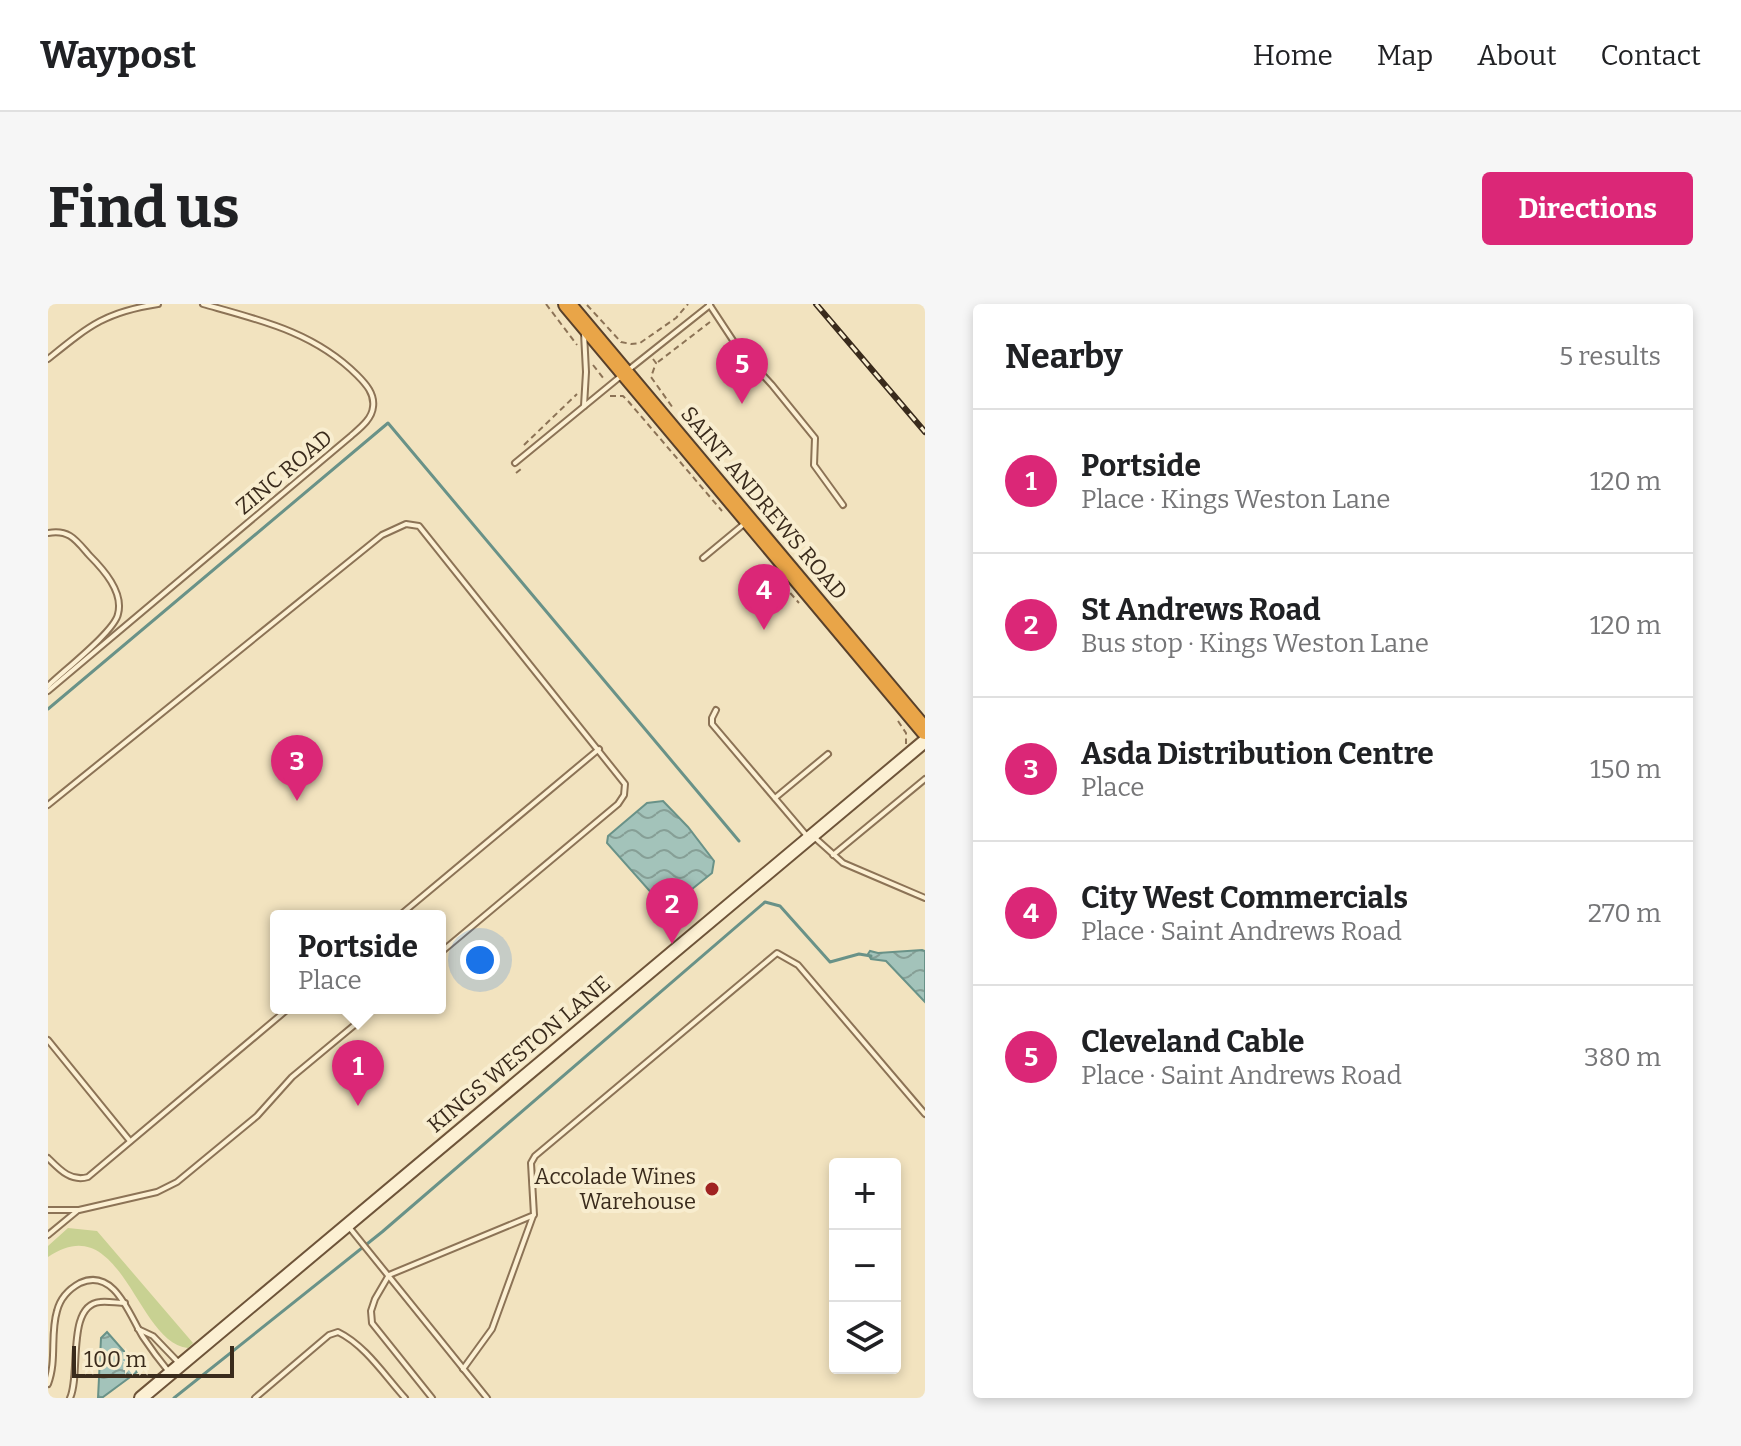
<!DOCTYPE html>
<meta charset="utf-8">
<style>
:root{--surface:#fff;--page:#f6f6f6;--text:#202124;--muted:#757577;--line:#e0e0e0;--accent:#db2777}
body{margin:0;font-family:Bitter,serif;background:var(--page);color:var(--text)}
.controls{position:absolute;right:24px;bottom:24px;display:grid;overflow:hidden;border-radius:8px;box-shadow:0 4px 12px #0003}
.controls button{width:72px;height:72px;display:grid;place-items:center;padding:0;border:0;border-bottom:2px solid var(--line);background:var(--surface);color:var(--text);font:40px sans-serif}
.scale{position:absolute;left:24px;bottom:20px;width:162px;box-sizing:border-box;padding-left:8px;border:4px solid #3a2b1c;border-top:0;font-size:22px;line-height:28px;white-space:nowrap;color:#3a2b1c;-webkit-text-stroke:6px #f8edcf;paint-order:stroke}
.you{position:absolute;left:432px;top:656px;width:28px;height:28px;margin:-20px;border:6px solid #fff;border-radius:50%;background:#1a73e8;box-shadow:0 0 0 12px #1a73e833}
.badge{display:grid;place-items:center;width:52px;height:52px;border-radius:50%;background:var(--accent);color:#fff;font-size:26px;font-weight:700}
.pin{position:absolute;translate:-50% -66px;filter:drop-shadow(0 2px 4px #0008)}
.pin::after{content:'';position:absolute;top:42px;width:28px;height:24px;background:inherit;clip-path:polygon(0 0,100% 0,50% 100%)}
.popup{position:absolute;left:222px;top:606px;width:176px;height:104px;box-sizing:border-box;display:grid;place-content:center;border-radius:8px;background:var(--surface);filter:drop-shadow(0 2px 6px #0005);font-size:26px;white-space:nowrap;color:var(--muted)}
.popup b{font-size:30px;color:var(--text)}
.popup::after{content:'';position:absolute;left:50%;top:100%;margin-left:-16px;border:16px solid transparent;border-top-color:var(--surface)}
.list{margin:0;padding:0;list-style:none}
h2{display:flex;justify-content:space-between;align-items:center;height:104px;margin:0;padding:0 32px;font-size:34px}
h2 small{font-size:26px;font-weight:400;color:var(--muted)}
.list li{display:grid;grid-template-columns:52px 1fr auto;gap:24px;align-items:center;box-sizing:border-box;height:144px;padding:0 32px;border-top:2px solid var(--line)}
.list b{display:block;font-size:30px;white-space:nowrap}
.list p{margin:0;font-size:26px;white-space:nowrap;color:var(--muted)}
.list em{font-size:26px;font-style:normal;color:var(--muted)}
.icon{flex:none;width:44px;height:44px;fill:none;stroke:currentColor;stroke-width:2;stroke-linecap:round;stroke-linejoin:round}
.map{position:relative;flex:none;width:877px;height:1094px;overflow:hidden;border-radius:8px}
header{display:flex;align-items:center;gap:48px;box-sizing:border-box;height:112px;padding:0 40px;background:var(--surface);border-bottom:2px solid var(--line)}
header strong{font-size:38px}
nav{display:flex;gap:44px;margin-inline-start:auto;font-size:28px}
.intro{display:flex;align-items:center;justify-content:space-between;box-sizing:border-box;height:192px;padding:0 48px}
h1{margin:0;font-size:56px}
.button{padding:20px 36px;border-radius:8px;background:var(--accent);color:#fff;font-size:28px;font-weight:700}
main{display:flex;gap:48px;padding:0 48px}
aside{flex:1;background:var(--surface);border-radius:8px;box-shadow:0 4px 12px #0003}
.map>svg:first-child{display:block}
.green{fill:#c8d192}
.water{fill:url(#water-waves);stroke:#699288;stroke-width:2}
.lines{fill:none;stroke-linecap:round;stroke-linejoin:round}
.stream{stroke:#699288;stroke-width:3}
.lane-casing{stroke:#8c7356;stroke-width:8}
.secondary-casing{stroke:#6e5439;stroke-width:16}
.highway-casing{stroke:#59412b;stroke-width:20}
.path{stroke:#8c7356;stroke-width:2;stroke-dasharray:6 4;stroke-linecap:butt}
.lane{stroke:#fcf0d3;stroke-width:4}
.secondary{stroke:#fcf0d3;stroke-width:12}
.highway{stroke:#e9a548;stroke-width:16}
.rail-casing{stroke:#3a2b1c;stroke-width:6}
.rail{stroke:#f8edcf;stroke-width:3;stroke-dasharray:9;stroke-linecap:butt}
.poi-dot{fill:#a02221;stroke:#f8edcf;stroke-width:3}
.labels{text-anchor:middle;dominant-baseline:central;stroke-width:8;stroke-linejoin:round;paint-order:stroke}
.street-label{font-size:22px;fill:#3a2b1c;stroke:#f8edcf}
.poi-label{font-size:22px;fill:#3a2b1c;stroke:#f8edcf;text-anchor:end}
</style>
<header>
<strong>Waypost</strong>
<nav><a>Home</a><a>Map</a><a>About</a><a>Contact</a></nav>
</header>
<div class="intro"><h1>Find us</h1><a class="button">Directions</a></div>
<main>
<div class="map">
<svg width="877" height="1094" viewBox="0 0 877 1094">
<defs>
<pattern id="water-waves" width="16" height="10" patternUnits="userSpaceOnUse" patternTransform="scale(2)"><rect width="16" height="10" fill="#a3c3ba"/><path d="M0 5q4-4 8 0t8 0" fill="none" stroke="#869f96"/></pattern>
</defs>
<rect width="100%" height="100%" fill="#f2e3bf"/>
<path class="green" d="M20,924L49,927L145,1039L140,1044C88,1039 74,902 0,953V942Z"/>
<g class="water">
<path d="M615,497L640,523L666,557L664,569L623,602H615L559,539L560,532L599,499Z"/>
<path d="M874,646L877,647V698L838,657L823,655L820,650L822,647L830,649Z"/>
<path d="M59,1028L82,1054L89,1068L55,1093L50,1094L53,1034Z"/>
</g>
<g class="lines">
<g class="stream">
<path d="M0,405L340,119L691,537"/>
<path d="M126,1094L334,928L717,598L732,602L782,658L811,650L823,652"/>
</g>
<defs>
<g id="lane">
<path d="M661,0L690,44L724,81L767,134L766,161L795,201"/>
<path d="M536,29L538,68L536,102"/>
<path d="M0,55C41,22 57,8 110,0"/>
<path d="M579,67L662,1"/>
<path d="M467,159L573,72"/>
<path d="M0,229C21,225 28,236 41,251C55,265 76,288 70,310C67,327 14,368 0,382"/>
<path d="M655,254L696,220"/>
<path d="M0,387L303,132C312,124 324,115 325,103C327,90 318,80 309,71C266,28 212,16 155,0"/>
<path d="M668,406L664,414V420L759,532"/>
<path d="M727,494L780,450"/>
<path d="M0,501L334,231L358,220L371,222L577,480L576,491L570,500L392,649"/>
<path d="M766,533L795,559L877,594"/>
<path d="M785,551L877,475"/>
<path d="M351,612L551,445"/>
<path d="M0,736L82,837"/>
<path d="M0,854C12,866 23,878 40,873L241,704"/>
<path d="M0,906H31L109,888L129,878L209,812L244,773L327,704"/>
<path d="M301,923L439,1094"/>
<path d="M0,931L29,907"/>
<path d="M90,1025L105,1032L130,1058"/>
<path d="M415,1065L444,1025L485,912"/>
<path d="M0,1080C9,1057 2,1030 9,1007C12,995 21,985 32,979C67,963 82,1013 95,1033C103,1045 112,1057 121,1068"/>
<path d="M22,1094C33,1071 18,1001 52,998C60,997 69,999 77,999"/>
<path d="M207,1094L281,1031L290,1028C317,1041 337,1072 357,1094"/>
<path d="M384,1094L324,1019L323,1007L327,995L341,971L486,911L483,859L487,852L729,649L750,661L877,810"/>
</g>
<path id="secondary" d="M93,1094L877,437"/>
<path id="highway" d="M519,0L877,427"/>
</defs>
<use href="#lane" class="lane-casing"/>
<use href="#secondary" class="secondary-casing"/>
<use href="#highway" class="highway-casing"/>
<g class="path">
<path d="M498,0L529,41"/>
<path d="M539,1L573,38L583,40L592,39L628,14L640,0"/>
<path d="M605,55L608,59L603,73L625,104"/>
<path d="M610,58L662,18"/>
<path d="M545,61L556,75"/>
<path d="M562,92H575L580,97L674,207"/>
<path d="M476,141L529,90"/>
<path d="M468,169L473,165"/>
<path d="M729,274L751,299"/>
<path d="M850,417L858,429V440"/>
</g>
<use href="#lane" class="lane"/>
<use href="#secondary" class="secondary"/>
<use href="#highway" class="highway"/>
<defs>
<path id="rail" d="M768,0L877,128"/>
</defs>
<use href="#rail" class="rail-casing"/>
<use href="#rail" class="rail"/>
</g>
<circle class="poi-dot" cx="664" cy="885" r="8"/>
<g class="labels">
<g class="street-label">
<text transform="translate(236 168) rotate(-40)">ZINC ROAD</text>
<text transform="translate(716 199) rotate(50)">SAINT ANDREWS ROAD</text>
<text transform="translate(471 750) rotate(-40)">KINGS WESTON LANE</text>
</g>
<g class="poi-label">
<text x="648" y="872">Accolade Wines<tspan x="648" dy="25">Warehouse</tspan></text>
</g>
</g>
</svg>
<div class="controls">
<button>+</button>
<button>−</button>
<button><svg class="icon" aria-label="layers" viewBox="0 0 24 24"><path d="M12 4l9 5-9 5-9-5zM3 14l9 5 9-5"/></svg></button>
</div>
<div class="scale">100 m</div>
<div class="you"></div>
<div class="pin badge" style="left:310px;top:802px">1</div>
<div class="popup"><b>Portside</b>Place</div>
<div class="pin badge" style="left:624px;top:640px">2</div>
<div class="pin badge" style="left:249px;top:497px">3</div>
<div class="pin badge" style="left:716px;top:326px">4</div>
<div class="pin badge" style="left:694px;top:100px">5</div>
</div>
<aside>
<h2>Nearby<small>5 results</small></h2>
<ul class="list">
<li><span class="badge">1</span><div><b>Portside</b><p>Place · Kings Weston Lane</p></div><em>120 m</em></li>
<li><span class="badge">2</span><div><b>St Andrews Road</b><p>Bus stop · Kings Weston Lane</p></div><em>120 m</em></li>
<li><span class="badge">3</span><div><b>Asda Distribution Centre</b><p>Place</p></div><em>150 m</em></li>
<li><span class="badge">4</span><div><b>City West Commercials</b><p>Place · Saint Andrews Road</p></div><em>270 m</em></li>
<li><span class="badge">5</span><div><b>Cleveland Cable</b><p>Place · Saint Andrews Road</p></div><em>380 m</em></li>
</ul>
</aside>
</main>
